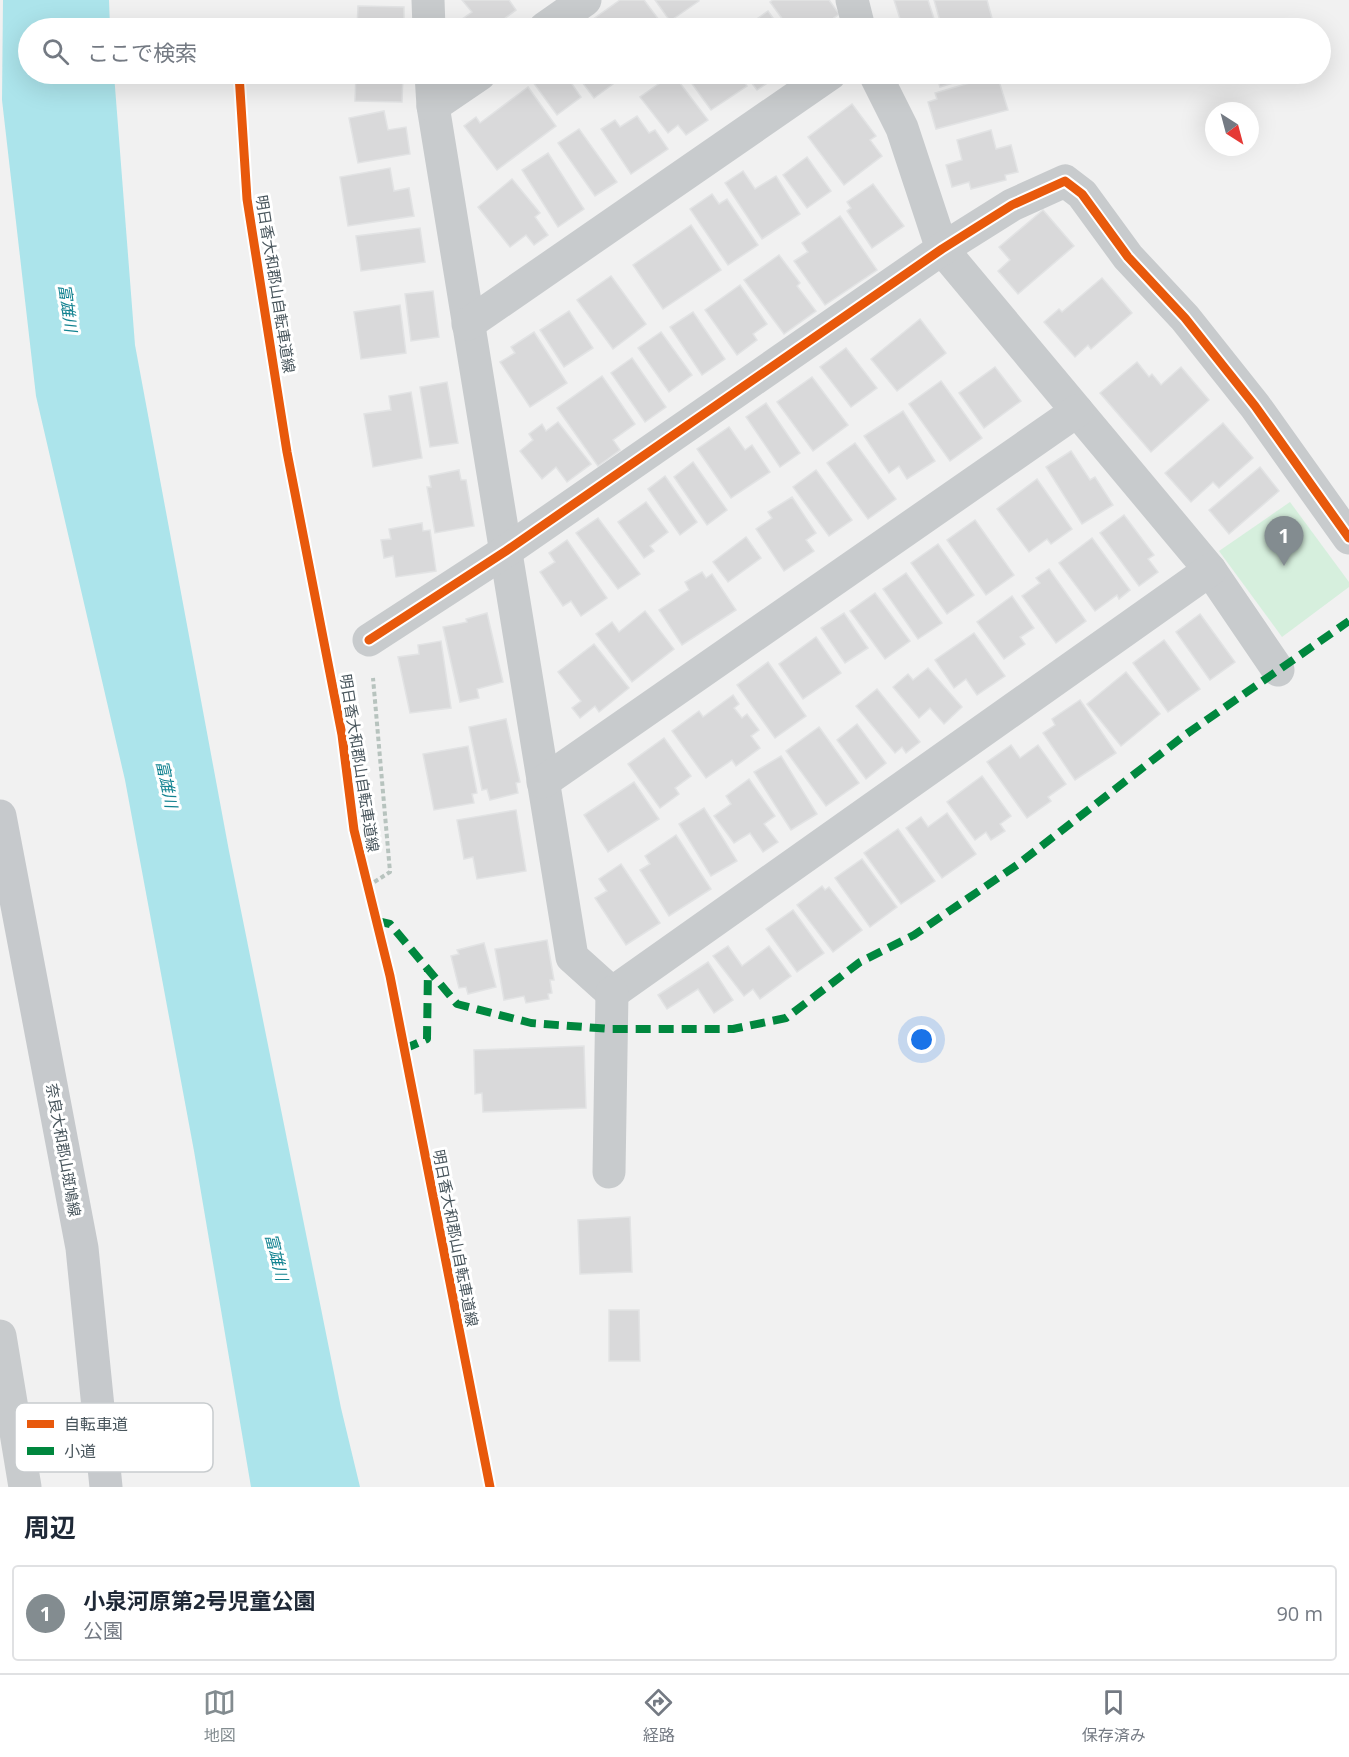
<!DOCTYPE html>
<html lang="ja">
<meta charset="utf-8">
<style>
:root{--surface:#fff;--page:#f2f2f3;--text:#1f2937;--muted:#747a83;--line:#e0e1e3;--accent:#838c90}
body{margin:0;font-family:"Open Sans","Noto Sans JP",sans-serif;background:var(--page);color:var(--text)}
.compass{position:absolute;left:1205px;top:102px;width:54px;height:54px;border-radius:50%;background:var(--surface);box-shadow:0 6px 24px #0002;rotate:144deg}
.you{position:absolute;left:922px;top:1040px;width:21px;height:21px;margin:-15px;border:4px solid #fff;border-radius:50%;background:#1a73e8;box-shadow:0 0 0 9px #1a73e833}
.badge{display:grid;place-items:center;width:39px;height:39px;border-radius:50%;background:var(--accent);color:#fff;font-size:20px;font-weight:700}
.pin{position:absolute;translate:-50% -50px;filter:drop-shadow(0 2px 3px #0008)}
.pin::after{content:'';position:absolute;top:32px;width:21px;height:18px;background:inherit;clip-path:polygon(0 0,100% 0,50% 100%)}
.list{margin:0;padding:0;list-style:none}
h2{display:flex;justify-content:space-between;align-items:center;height:78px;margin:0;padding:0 24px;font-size:26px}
h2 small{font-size:20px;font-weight:400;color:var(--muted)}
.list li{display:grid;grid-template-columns:39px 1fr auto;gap:18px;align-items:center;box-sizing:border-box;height:96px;margin:0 12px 12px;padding:0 12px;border:2px solid var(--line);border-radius:6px}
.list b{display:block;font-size:22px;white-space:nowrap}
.list p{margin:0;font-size:20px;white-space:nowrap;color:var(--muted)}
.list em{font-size:20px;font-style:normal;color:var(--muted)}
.icon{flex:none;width:33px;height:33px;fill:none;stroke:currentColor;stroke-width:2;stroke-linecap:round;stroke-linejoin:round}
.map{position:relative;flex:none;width:1349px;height:1487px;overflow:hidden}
.search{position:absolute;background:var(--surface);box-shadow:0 6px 24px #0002;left:18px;right:18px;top:18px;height:66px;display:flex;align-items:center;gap:15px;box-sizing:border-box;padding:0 21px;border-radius:33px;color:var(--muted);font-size:22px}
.sheet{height:186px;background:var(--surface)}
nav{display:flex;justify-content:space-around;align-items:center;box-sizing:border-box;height:84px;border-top:2px solid var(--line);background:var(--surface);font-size:16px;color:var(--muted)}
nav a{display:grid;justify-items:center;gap:3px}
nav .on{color:var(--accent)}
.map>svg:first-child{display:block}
.green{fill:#d6efdd}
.water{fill:#ace4eb}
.building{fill:#d9d9da;stroke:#e2e3e4;stroke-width:1.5}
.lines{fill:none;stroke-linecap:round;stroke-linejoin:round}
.path{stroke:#b7c3be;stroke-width:4;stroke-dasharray:4.5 3;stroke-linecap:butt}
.street{stroke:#c8cbcd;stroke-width:33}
.primary{stroke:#c6c9cc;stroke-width:33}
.quiet{stroke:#00873e;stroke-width:8;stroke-dasharray:15 8;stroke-linecap:butt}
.cycleway-casing{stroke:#fff;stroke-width:13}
.cycleway{stroke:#e8590c;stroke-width:9}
.labels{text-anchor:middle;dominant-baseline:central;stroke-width:6;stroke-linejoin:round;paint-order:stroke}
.street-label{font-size:15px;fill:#48555c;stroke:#fff}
.water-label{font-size:16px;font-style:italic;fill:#118290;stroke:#fff}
.key{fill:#fff;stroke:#c8ccce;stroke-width:1.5}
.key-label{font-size:16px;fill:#48555c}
</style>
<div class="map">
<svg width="1349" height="1487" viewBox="0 0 1349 1487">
<rect width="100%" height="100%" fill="#f1f1f1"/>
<path class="green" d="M1290,502L1349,582V587L1282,637L1219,551Z"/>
<path class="water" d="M3,0H109L110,28H28V74H114L135,345L229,851L341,1408L360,1487H251L194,1151L125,780L36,396L2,100Z"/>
<g class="building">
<path d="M462,0H509L516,10L492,28H463L458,22L472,12Z"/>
<path d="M620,0H644L665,28H598L592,20Z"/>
<path d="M655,0H698L699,1L670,21Z"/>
<path d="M773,0H829L839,14L820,28H808L802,21L789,28L770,2Z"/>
<path d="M894,0H928L937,28H903Z"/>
<path d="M934,0H987L993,22L969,28H942Z"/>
<path d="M358,6L404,7V28H357Z"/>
<path d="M768,11L780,28H749L756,24L754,21Z"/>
<path d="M356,74H403L402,102L355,101Z"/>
<path d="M537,74H565L581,97L557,115L530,78Z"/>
<path d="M576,74H618L621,78L594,98Z"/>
<path d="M673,74L708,120L686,135L678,125L668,133L640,97Z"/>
<path d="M685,74H738L747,86L711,110Z"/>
<path d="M745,74H781L757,90Z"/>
<path d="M936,74H982L940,87Z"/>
<path d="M997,75L1008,110L936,129L928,102L937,99L935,93Z"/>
<path d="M528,87L556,126L497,170L464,126L476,117L480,123Z"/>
<path d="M852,104L876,136L870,140L882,156L844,185L808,137Z"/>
<path d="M384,111L388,130L406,127L410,154L358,163L349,118Z"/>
<path d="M637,116L649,133L655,130L668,149L631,174L601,129L615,120L620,127Z"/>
<path d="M579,129L617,182L595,196L558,143Z"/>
<path d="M991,130L996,149L1011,145L1018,172L1005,175L1006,180L971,189L969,182L952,187L946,165L962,160L957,140Z"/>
<path d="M548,153L584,209L558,227L522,170Z"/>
<path d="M807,157L831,191L807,208L783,175Z"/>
<path d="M390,168L394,191L409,188L414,216L348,226L340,177Z"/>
<path d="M743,171L755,189L776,176L800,214L762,239L725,183Z"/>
<path d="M512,179L540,213L535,217L548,235L534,245L526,235L510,247L478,207Z"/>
<path d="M873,184L904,226L872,248L847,211L851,208L847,202Z"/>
<path d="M712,194L719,204L727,199L758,245L728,265L690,209Z"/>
<path d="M1043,210L1074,246L1018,294L998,271L1010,260L999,247Z"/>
<path d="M840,216L877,270L825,305L794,261L808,252L802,243Z"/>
<path d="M691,225L721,270L663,309L633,265Z"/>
<path d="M420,228L425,262L361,271L356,236Z"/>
<path d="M779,255L800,283L797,286L816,311L784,334L744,280Z"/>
<path d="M611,276L646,324L613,349L577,300Z"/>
<path d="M1102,278L1132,313L1091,349L1088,345L1075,357L1044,322L1059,309L1062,312Z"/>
<path d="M740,285L767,324L753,334L757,340L737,355L705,310Z"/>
<path d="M433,291L439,337L411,341L405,294Z"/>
<path d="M400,305L406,353L361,359L354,312Z"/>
<path d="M569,311L593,348L564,367L540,330Z"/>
<path d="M693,312L725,359L702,375L670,327Z"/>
<path d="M920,319L946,353L897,391L871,359Z"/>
<path d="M534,332L567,383L530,407L500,362L515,353L511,347Z"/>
<path d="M661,332L692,375L669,392L638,348Z"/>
<path d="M846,348L877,388L851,407L820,367Z"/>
<path d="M632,358L666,407L645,422L611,373Z"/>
<path d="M1137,362L1149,377L1152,374L1161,385L1181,367L1209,400L1151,452L1100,393Z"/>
<path d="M995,367L1021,401L984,428L959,393Z"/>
<path d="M602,376L635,424L613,440L620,450L598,466L557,408Z"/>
<path d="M812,377L848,425L813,451L777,402Z"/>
<path d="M941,381L982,438L950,461L909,404Z"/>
<path d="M447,382L458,443L430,447L420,387Z"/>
<path d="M411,392L422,458L373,467L364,414L391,410L389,396Z"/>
<path d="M766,403L800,453L780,467L746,417Z"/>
<path d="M903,411L935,461L907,479L899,466L889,473L864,436Z"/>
<path d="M558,422L591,464L567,482L556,467L542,479L520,451L533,440L529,434L542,424L546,431Z"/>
<path d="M1223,423L1253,458L1219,488L1213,482L1191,502L1165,473Z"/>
<path d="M729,427L745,450L752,445L770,472L731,498L697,449Z"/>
<path d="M855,443L896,499L868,519L827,463Z"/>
<path d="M1071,451L1090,480L1095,477L1113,505L1082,524L1046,467Z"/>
<path d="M693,462L727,510L707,525L674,477Z"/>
<path d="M1260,467L1279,491L1229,534L1209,510Z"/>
<path d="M459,470L461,480H466L474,526L435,533L427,487H431L429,476Z"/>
<path d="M816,470L852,520L829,536L793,487Z"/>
<path d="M665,476L697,522L680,535L648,489Z"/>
<path d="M1037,479L1072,529L1051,544L1047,539L1029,552L997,509Z"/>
<path d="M792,497L816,533L806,540L814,551L784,571L756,529L772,518L768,512Z"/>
<path d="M646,502L668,532L650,546L654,551L644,558L618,522Z"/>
<path d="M1124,515L1154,555L1148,559L1158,572L1139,586L1100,533Z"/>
<path d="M598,518L640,574L618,589L576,533Z"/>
<path d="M975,520L1014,575L986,595L947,540Z"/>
<path d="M422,523L423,531L430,530L436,571L396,577L393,556L384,558L381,540L391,539L389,529Z"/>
<path d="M746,537L761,558L728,582L713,562Z"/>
<path d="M1092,538L1130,590L1119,599L1117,595L1095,611L1059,563Z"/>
<path d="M567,540L607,598L581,616L571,601L563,606L540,572L555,562L549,553Z"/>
<path d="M938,544L974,595L947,614L911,563Z"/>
<path d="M1049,569L1086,621L1056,643L1022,596L1040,583L1036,578Z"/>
<path d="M702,572L706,578L712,574L736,610L682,645L659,610L689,590L685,582Z"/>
<path d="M906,573L942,623L918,639L883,589Z"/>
<path d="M875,593L910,641L885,659L850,611Z"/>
<path d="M1012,596L1034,628L1020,637L1025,644L1004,659L977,622Z"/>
<path d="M645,611L674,649L632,682L596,634L612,622L619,632Z"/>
<path d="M487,613L503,682L477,689L479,698L460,702L443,627L467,622L466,619Z"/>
<path d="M844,613L868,648L845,663L821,628Z"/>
<path d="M1200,614L1235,662L1210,680L1176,632Z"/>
<path d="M974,633L1005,676L977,695L966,679L954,688L935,660Z"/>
<path d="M816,637L841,673L803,699L779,664Z"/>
<path d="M1164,640L1200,689L1168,712L1133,663Z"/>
<path d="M441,641L451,708L410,713L398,657L419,654L418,645Z"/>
<path d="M594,644L629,688L599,712L595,706L580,718L572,708L581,701L558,672Z"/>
<path d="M768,662L806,716L775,738L737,685Z"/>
<path d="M928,668L962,707L944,724L930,708L919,718L893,687L908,674L913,680Z"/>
<path d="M1126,672L1160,714L1121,746L1087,704Z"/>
<path d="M877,689L920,742L906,753L902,747L895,753L856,706Z"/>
<path d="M733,695L739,704L734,708L742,718L747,714L759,730L751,736L760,748L736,766L732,760L706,778L672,731L699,711L703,717Z"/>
<path d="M1080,700L1116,753L1075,780L1043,733L1055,725L1052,719Z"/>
<path d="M506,719L520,782L516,783L518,793L490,800L487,789L482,790L469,727Z"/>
<path d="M857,724L886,763L866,779L837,740Z"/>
<path d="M819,727L859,783L826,806L786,751Z"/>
<path d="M664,738L691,776L675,788L679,794L660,808L628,764Z"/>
<path d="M1011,745L1020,758L1038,745L1066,784L1048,797L1051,801L1027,818L987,762Z"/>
<path d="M468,746L477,793L472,794L474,803L434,810L423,754Z"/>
<path d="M781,756L817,814L791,830L754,772Z"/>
<path d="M982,776L1011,816L1000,824L1005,831L991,840L986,832L975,840L947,802Z"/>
<path d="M749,779L775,816L764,824L778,842L763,852L750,833L734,843L714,816L731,804L726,796Z"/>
<path d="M634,782L659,819L608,852L584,815Z"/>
<path d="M704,808L737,861L711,876L679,824Z"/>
<path d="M516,810L526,871L477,879L473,857L464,859L457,820Z"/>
<path d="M947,813L976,854L942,878L906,828L921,817L928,827Z"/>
<path d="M898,829L935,881L901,904L864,853Z"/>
<path d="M676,835L711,889L669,916L640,870L650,864L645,856Z"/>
<path d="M862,859L897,907L870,927L835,878Z"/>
<path d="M621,864L660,923L626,945L595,898L607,891L599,879Z"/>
<path d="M822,886L825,890L829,887L862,930L833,952L797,905Z"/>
<path d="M793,910L824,953L797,972L766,929Z"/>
<path d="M547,940L554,980H550L552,993L548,994L549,999L526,1003L524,996L504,1000L495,949Z"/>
<path d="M484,943L496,987L468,994L466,987L459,988L451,956L459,954L457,950Z"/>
<path d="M728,946L742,966L769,946L791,976L760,999L753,989L744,996L713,956Z"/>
<path d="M708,962L733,1000L714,1013L698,989L667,1009L658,995Z"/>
<path d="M584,1046L586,1108L483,1112L482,1093L475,1094L474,1050Z"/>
<path d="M630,1217L632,1272L580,1274L578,1220Z"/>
<path d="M609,1310H639L640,1361H609Z"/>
</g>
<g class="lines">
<path class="path" d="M368,886L390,872L373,678"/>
<g class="street">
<path d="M428,0L429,28"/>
<path d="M852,0L859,28"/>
<path d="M545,28L585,0"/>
<path d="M431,74L433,106L572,957L612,993"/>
<path d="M875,74L902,128L942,249L1210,570L1278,670"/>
<path d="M433,106L480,74"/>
<path d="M468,324L830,74"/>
<path d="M369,640L506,551L942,249L1012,205L1065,181L1082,194L1128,257L1185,318L1255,406L1349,538"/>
<path d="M543,782L1077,411"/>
<path d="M612,993L1210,570"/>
<path d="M609,1172L612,993"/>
<path d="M0,1336L25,1487"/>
</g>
<path class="primary" d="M0,816L82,1248L106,1487"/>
<g class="quiet">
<path d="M377,921L390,924L457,1004L531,1023L610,1029H733L786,1018L860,962L914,935L1017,865L1185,735L1349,621"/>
<path d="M404,1049L427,1039L428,968"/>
</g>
<defs>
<g id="cycleway">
<path d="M239,74L247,199L287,452L342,735L354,830L390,976L490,1487"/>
<path d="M369,640L506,551L942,249L1012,205L1065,181L1082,194L1128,257L1185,318L1255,406L1349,538"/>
</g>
</defs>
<use href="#cycleway" class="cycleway-casing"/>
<use href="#cycleway" class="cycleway"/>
</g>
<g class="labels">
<g class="street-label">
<text transform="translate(276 284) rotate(81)">明日香大和郡山自転車道線</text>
<text transform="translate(360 763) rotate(81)">明日香大和郡山自転車道線</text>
<text transform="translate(64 1150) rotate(80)">奈良大和郡山斑鳩線</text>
<text transform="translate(456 1238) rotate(79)">明日香大和郡山自転車道線</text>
</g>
<g class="water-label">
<text transform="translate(68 308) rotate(82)">富雄川</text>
<text transform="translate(167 784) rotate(78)">富雄川</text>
<text transform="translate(277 1257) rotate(76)">富雄川</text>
</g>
</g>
<rect x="15" y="1403" width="198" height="69" rx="9" class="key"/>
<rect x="27" y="1420" width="27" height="8" fill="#e8590c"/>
<rect x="27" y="1447" width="27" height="8" fill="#00873e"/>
<g class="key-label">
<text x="64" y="1430">自転車道</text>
<text x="64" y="1457">小道</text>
</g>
</svg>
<svg class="compass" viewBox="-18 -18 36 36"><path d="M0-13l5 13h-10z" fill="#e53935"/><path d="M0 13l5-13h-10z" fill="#747a83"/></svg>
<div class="you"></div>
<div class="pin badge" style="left:1284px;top:566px">1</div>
<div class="search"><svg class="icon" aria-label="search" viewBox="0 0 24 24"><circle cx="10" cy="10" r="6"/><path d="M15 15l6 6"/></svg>ここで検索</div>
</div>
<section class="sheet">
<h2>周辺<small></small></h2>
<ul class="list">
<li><span class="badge">1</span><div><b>小泉河原第2号児童公園</b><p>公園</p></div><em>90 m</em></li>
</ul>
</section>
<nav>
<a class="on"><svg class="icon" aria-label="map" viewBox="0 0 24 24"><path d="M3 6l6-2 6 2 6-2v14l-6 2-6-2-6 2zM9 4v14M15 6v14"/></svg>地図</a>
<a><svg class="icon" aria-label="directions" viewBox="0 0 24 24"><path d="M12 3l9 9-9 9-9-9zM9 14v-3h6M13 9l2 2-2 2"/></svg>経路</a>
<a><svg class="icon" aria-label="saved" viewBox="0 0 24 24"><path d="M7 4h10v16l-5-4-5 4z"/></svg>保存済み</a>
</nav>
